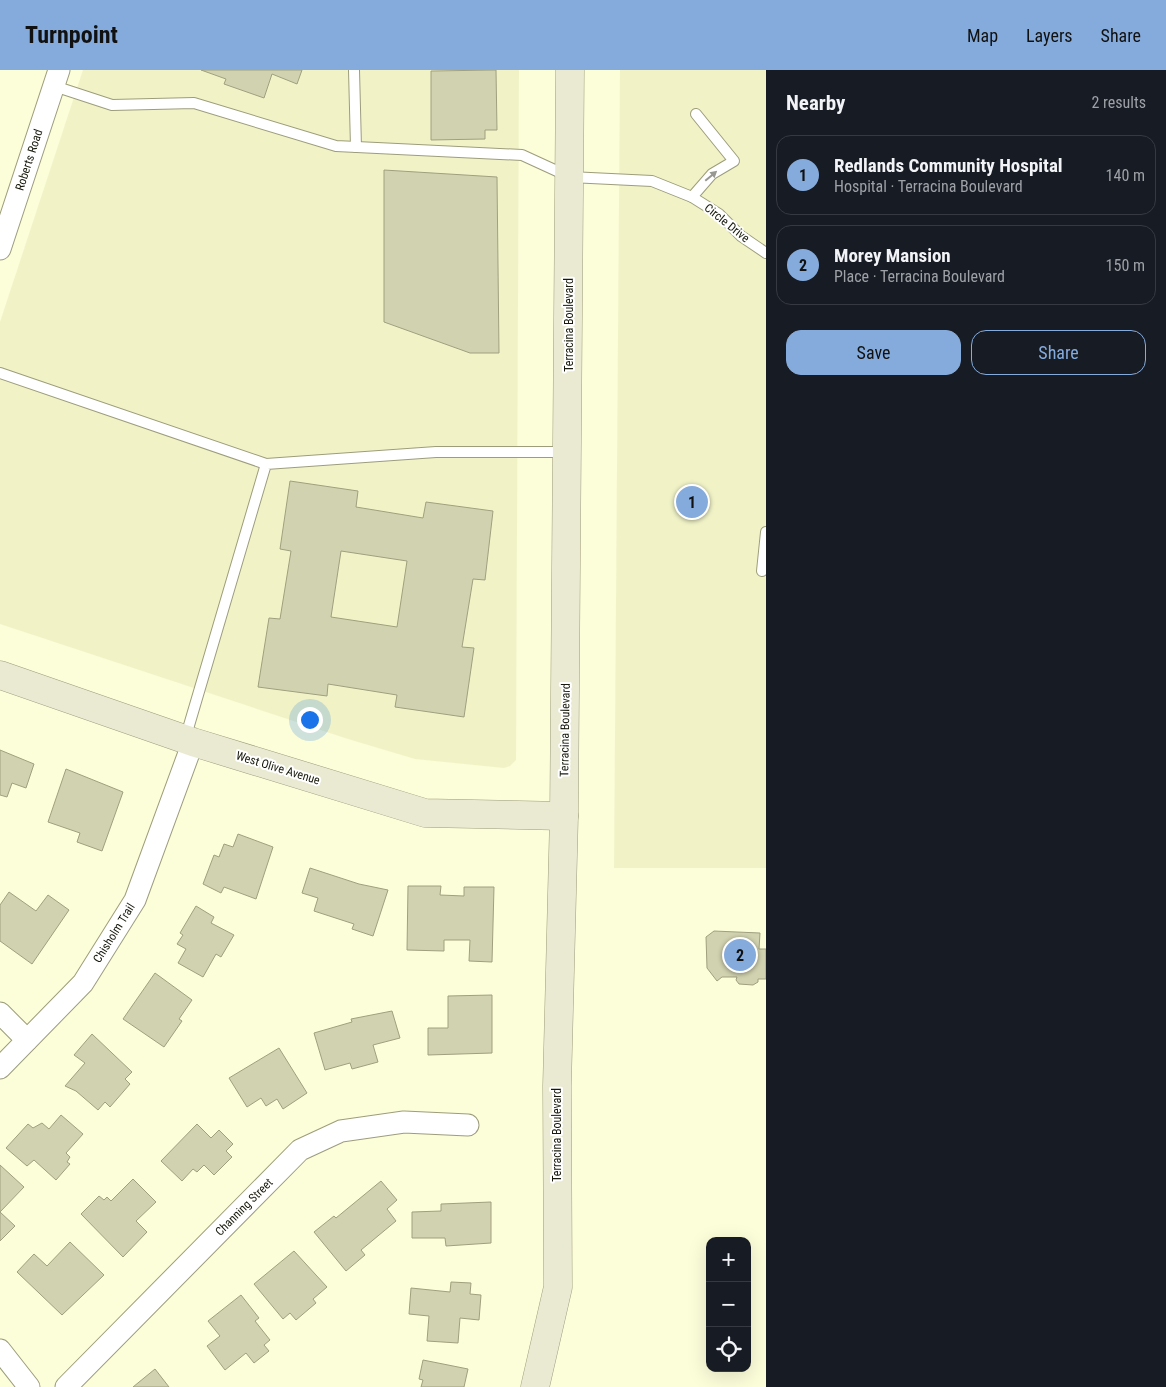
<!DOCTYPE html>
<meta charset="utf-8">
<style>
:root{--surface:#171b24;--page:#242831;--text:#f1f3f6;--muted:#9ea1a6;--line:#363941;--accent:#85abdc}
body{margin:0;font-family:"Roboto Condensed",sans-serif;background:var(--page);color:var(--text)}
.controls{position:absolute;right:15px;bottom:15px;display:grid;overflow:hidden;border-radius:10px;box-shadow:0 5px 20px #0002}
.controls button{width:45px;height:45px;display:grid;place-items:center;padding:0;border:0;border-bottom:1px solid var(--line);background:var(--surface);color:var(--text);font:25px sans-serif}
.you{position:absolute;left:309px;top:649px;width:18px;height:18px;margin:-12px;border:4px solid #fff;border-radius:50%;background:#1a73e8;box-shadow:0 0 0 8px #1a73e833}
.badge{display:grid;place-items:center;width:32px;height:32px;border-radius:50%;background:var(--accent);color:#111;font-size:16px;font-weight:700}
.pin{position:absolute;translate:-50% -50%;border:2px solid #fff;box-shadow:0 1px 5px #0006}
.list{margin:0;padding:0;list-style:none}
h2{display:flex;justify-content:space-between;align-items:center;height:65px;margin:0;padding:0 20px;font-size:21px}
h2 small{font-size:16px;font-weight:400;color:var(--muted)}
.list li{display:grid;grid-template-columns:32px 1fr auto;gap:15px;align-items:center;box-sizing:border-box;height:80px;margin:0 10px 10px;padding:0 10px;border:1px solid var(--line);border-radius:15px}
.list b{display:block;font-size:19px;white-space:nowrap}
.list p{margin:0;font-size:16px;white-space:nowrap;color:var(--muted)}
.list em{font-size:16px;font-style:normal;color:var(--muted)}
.actions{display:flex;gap:10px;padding:15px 20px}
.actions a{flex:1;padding:11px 0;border:1px solid var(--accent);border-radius:15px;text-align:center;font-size:18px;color:var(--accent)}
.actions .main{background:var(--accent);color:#111}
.icon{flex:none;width:28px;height:28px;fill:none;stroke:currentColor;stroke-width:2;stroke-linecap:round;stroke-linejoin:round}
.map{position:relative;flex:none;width:766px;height:1317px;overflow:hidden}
header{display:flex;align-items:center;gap:30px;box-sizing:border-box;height:70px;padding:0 25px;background:var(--accent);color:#111}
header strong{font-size:24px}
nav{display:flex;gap:28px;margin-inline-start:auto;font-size:18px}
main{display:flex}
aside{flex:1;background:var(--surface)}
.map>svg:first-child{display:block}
.built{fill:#f1f3c7}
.building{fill:#d1d2af;stroke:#a0a07f;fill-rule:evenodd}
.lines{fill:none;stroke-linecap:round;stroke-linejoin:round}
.lane-casing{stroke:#9d9d7c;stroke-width:12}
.street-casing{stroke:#9d9d7c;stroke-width:23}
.secondary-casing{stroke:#9d9d7c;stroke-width:29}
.lane{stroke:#fff;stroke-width:10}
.street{stroke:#fff;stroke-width:21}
.secondary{stroke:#eaead3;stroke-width:28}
.oneway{fill:#979892}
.labels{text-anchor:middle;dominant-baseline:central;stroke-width:4;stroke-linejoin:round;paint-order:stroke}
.street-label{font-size:12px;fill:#18190c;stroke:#fff}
</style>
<header>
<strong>Turnpoint</strong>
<nav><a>Map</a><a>Layers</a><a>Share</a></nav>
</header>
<main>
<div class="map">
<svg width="766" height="1317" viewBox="0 0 766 1317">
<rect width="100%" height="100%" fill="#fcfdd9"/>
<g class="built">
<path d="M83,0H519L516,690L510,696L504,698L415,689L348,669L0,554V252Z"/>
<path d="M620,0H766V798H614Z"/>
</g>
<g class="building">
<path d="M201,0H302L297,14L272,4L264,28L224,14L226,9Z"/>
<path d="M496,0L497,60H485V69L431,70V1Z"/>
<path d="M384,100L497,107L499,283H470L384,252Z"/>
<path d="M290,411L358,421L356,437L423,448L426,432L493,441L485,510L473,509L462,577L474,578L464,647L395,637L397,625L328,614L327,626L258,617L269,548L280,549L291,481L280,479ZM341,481L407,491L397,557L331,547Z"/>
<path d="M0,680L34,694L26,718L12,713L7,727L0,725Z"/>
<path d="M66,699L123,722L102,781L77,772L80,763L48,752Z"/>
<path d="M238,764L273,777L256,829L224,817L221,823L203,814L214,785L219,787L224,774L233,777Z"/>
<path d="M310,798L359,814L388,820L373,866L352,859L354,854L314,841L318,828L302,823Z"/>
<path d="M408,816H441L440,825L464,826V817H494L492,892L469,891L470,870H444V881L407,880Z"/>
<path d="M9,822L36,841L48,825L69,840L32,894L0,871V835Z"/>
<path d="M196,836L214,847L211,853L234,865L221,887L216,884L203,907L178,893L186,879L177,874L183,865L180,863Z"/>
<path d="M714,861L760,863L759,879H766V909H758V912L753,915L739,914L736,910L737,907H722L717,911L707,898L706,867Z"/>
<path d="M155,903L192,930L179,949L182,951L164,977L123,949Z"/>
<path d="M492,925V983L428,985V958H448V926Z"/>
<path d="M392,941L400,968L373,975L378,992L352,999L350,993L325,1000L314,963L352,952L351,949Z"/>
<path d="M92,964L132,1002L125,1009L130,1014L110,1037L105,1032L98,1040L76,1021L65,1016L85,993L74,985Z"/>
<path d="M279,978L307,1023L283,1039L277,1029L266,1036L261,1028L247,1037L229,1008Z"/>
<path d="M61,1045L83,1064L66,1083L70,1087L67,1092L70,1094L56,1110L34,1090L27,1096L6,1078L28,1054L33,1058L42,1053L49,1059Z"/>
<path d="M197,1054L211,1068L219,1060L233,1074L226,1081L232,1087L214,1105L204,1095L197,1102L193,1099L182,1111L161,1091Z"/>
<path d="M0,1095L24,1117L0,1142Z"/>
<path d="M133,1109L156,1132L136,1151L147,1162L123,1187L81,1144L99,1126L104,1130L107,1127L111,1131Z"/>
<path d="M381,1111L397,1130L387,1139L396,1151L361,1180L365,1185L346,1201L314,1162L334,1146L336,1148Z"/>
<path d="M491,1132V1173L446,1176L445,1168H412V1142L441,1141V1134Z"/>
<path d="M0,1142L15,1156L0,1171Z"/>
<path d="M70,1172L104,1205L62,1245L17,1202L34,1184L47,1196Z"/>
<path d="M294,1181L327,1217L313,1229L316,1233L296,1250L290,1243L283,1249L254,1214Z"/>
<path d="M451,1212L471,1213L470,1224L481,1225L479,1250L460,1248L458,1273L427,1271L429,1246L409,1244L411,1218L450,1222Z"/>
<path d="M241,1225L259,1248L255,1251L270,1270L264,1275L269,1281L254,1293L246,1283L225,1300L207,1276L220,1266L208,1251Z"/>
<path d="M423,1290L468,1299L464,1317H421L423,1310L419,1309Z"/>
<path d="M155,1299L169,1317H133Z"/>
</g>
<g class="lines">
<defs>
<g id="lane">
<path d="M354,0L356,77"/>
<path d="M54,16L112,35L194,33L336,76L522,85L570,107L652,111L692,127L719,144L741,166L766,183"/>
<path d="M692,127L712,104L734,91L696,44"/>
<path d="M0,303L266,394"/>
<path d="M762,501L766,462"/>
<path d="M185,669L266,394L436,382H567"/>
</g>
<g id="street">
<path d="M0,179L59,0"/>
<path d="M0,943L27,970"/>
<path d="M0,998L83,913L135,830L193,672"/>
<path d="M0,1280L29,1317"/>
<path d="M66,1317L300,1080L341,1061L404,1052L468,1055"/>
</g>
<g id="secondary">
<path d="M0,605L193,672L425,743L564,746"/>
<path d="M535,1317L558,1217L557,1016L564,746L570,0"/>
</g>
</defs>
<use href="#lane" class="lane-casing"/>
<use href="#street" class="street-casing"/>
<use href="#secondary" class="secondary-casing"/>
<use href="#lane" class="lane"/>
<use href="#street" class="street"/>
<use href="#secondary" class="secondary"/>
</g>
<defs><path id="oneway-solid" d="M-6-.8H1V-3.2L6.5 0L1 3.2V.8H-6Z" transform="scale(1.25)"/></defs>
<use class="oneway" href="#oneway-solid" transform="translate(711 106) rotate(-40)"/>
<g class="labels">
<g class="street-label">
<text transform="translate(29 90) rotate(-72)">Roberts Road</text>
<text transform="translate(727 153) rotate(39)">Circle Drive</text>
<text transform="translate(569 255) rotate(-90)">Terracina Boulevard</text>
<text transform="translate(565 660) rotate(-89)">Terracina Boulevard</text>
<text transform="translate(278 698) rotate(17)">West Olive Avenue</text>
<text transform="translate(114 863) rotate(-58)">Chisholm Trail</text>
<text transform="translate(557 1065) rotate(-90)">Terracina Boulevard</text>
<text transform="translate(244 1137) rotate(-45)">Channing Street</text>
</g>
</g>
</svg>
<div class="controls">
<button>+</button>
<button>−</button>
<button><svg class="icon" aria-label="locate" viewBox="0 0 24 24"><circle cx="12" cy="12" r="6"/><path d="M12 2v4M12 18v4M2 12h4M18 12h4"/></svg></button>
</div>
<div class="you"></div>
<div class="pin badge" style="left:692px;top:432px">1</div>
<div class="pin badge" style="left:740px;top:885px">2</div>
</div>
<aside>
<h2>Nearby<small>2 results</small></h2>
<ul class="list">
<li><span class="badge">1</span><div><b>Redlands Community Hospital</b><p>Hospital · Terracina Boulevard</p></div><em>140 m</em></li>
<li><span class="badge">2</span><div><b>Morey Mansion</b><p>Place · Terracina Boulevard</p></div><em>150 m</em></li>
</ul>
<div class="actions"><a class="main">Save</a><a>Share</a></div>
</aside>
</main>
